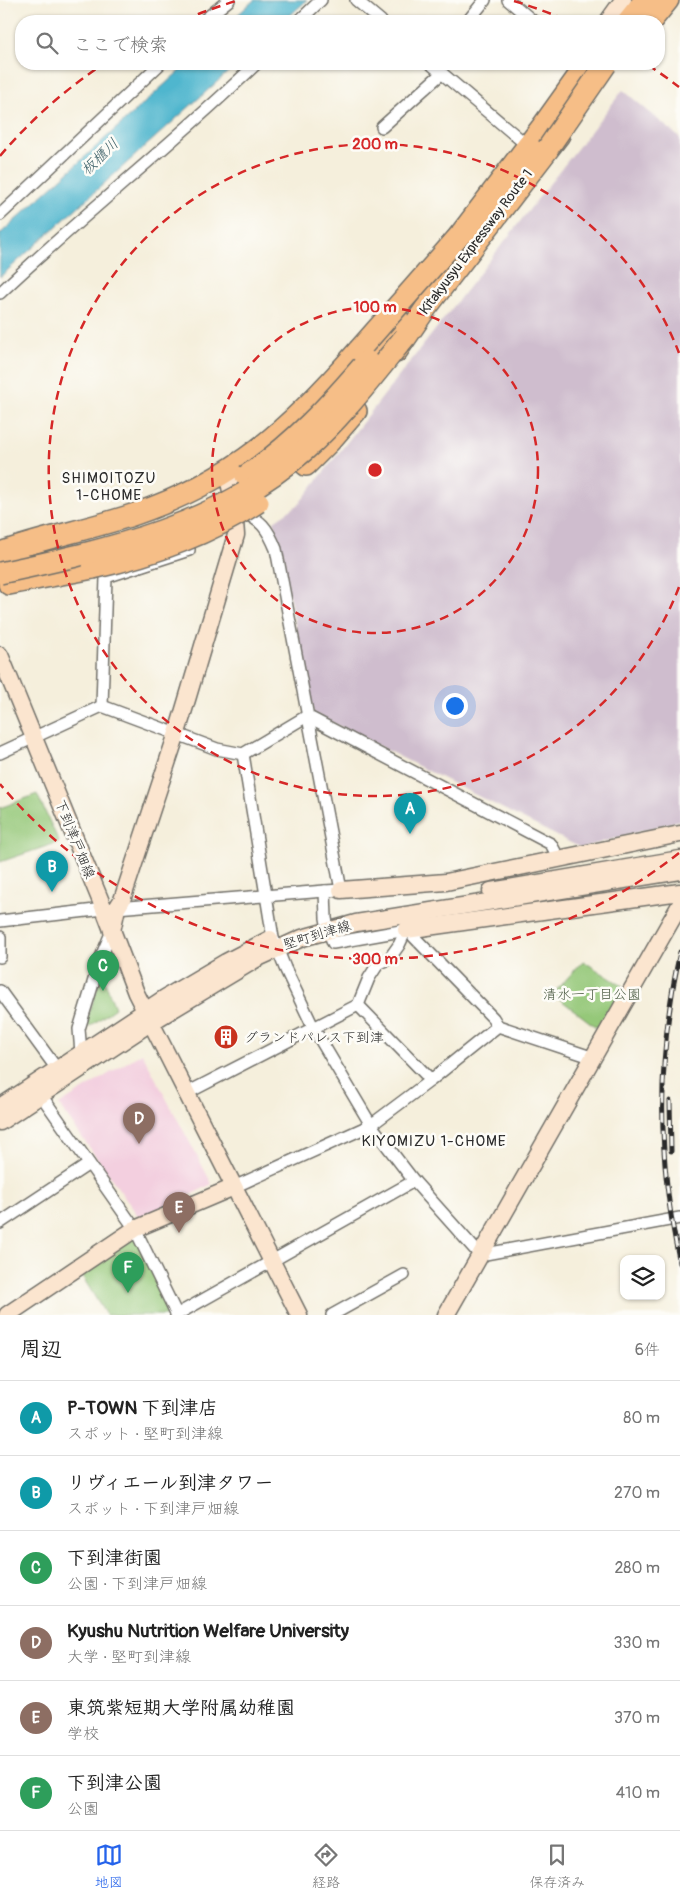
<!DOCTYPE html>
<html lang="ja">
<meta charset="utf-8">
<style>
:root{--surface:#fff;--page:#f6f6f6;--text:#222;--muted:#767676;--line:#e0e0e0;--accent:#2563eb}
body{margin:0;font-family:Pangolin,"Klee One",sans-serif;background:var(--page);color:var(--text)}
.controls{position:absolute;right:15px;bottom:15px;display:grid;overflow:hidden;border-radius:10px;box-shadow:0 1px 4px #0004}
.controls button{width:45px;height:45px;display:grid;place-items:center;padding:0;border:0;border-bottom:1px solid var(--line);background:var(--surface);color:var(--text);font:25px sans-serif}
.you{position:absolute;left:454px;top:705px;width:18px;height:18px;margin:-12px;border:4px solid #fff;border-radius:50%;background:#1a73e8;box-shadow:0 0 0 8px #1a73e833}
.badge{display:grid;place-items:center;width:32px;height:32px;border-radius:50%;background:var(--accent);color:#fff;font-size:16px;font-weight:700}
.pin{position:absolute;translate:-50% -41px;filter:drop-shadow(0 1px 2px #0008)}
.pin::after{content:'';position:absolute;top:26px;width:18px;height:15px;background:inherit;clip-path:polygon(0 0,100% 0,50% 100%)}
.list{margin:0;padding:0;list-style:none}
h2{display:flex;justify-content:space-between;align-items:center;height:65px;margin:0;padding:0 20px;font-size:21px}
h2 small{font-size:16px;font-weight:400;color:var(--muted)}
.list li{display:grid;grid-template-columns:32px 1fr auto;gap:15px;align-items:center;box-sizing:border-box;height:75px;padding:0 20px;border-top:1px solid var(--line)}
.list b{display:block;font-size:19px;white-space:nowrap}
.list p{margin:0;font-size:16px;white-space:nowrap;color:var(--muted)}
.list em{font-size:16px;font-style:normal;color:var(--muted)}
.icon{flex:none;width:28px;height:28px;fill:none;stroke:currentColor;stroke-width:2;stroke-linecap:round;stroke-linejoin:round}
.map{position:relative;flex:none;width:680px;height:1315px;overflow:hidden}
.search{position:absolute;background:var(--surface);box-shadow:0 1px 4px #0004;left:15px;right:15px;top:15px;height:55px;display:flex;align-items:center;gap:12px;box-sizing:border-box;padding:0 18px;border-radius:20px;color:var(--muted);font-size:19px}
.sheet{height:515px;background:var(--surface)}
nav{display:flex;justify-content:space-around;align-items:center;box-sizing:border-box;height:70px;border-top:1px solid var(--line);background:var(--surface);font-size:14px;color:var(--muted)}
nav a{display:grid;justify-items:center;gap:2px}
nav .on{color:var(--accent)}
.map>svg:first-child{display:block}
.built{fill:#f3cfdf}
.industrial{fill:#cfbdce}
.green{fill:#95c879;stroke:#607a52}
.water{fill:#50b6ce;stroke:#3e707c}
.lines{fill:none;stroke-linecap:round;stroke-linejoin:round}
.street-casing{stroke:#727069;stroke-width:14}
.secondary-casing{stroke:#727069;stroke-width:19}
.highway-casing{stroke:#727069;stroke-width:24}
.street{stroke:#fff;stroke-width:11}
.secondary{stroke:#fbe5cf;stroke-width:16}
.highway{stroke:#f6be87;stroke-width:21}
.rail-casing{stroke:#2b2b2b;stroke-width:5}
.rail{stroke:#fdfcf7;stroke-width:3;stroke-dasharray:9;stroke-linecap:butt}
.highway-bridge-casing{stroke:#727069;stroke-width:24;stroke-linecap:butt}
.highway-bridge{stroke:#f6be87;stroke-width:21}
.ring{fill:none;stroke:#d62828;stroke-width:2.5;stroke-dasharray:9 6}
.labels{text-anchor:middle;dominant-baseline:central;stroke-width:5;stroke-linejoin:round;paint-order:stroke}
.street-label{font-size:14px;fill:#2b2b2b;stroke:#fdfcf7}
.park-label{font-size:14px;fill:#4b5a42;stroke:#fdfcf7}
.poi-label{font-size:14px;fill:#2b2b2b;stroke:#fdfcf7;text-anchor:start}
.water-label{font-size:15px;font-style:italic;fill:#385c64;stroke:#fdfcf7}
.neighbourhood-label{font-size:15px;letter-spacing:1px;fill:#2b2b2b;stroke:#fdfcf7}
.centre{fill:#d62828;stroke:#fdfcf7;stroke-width:2.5}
.ring-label{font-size:15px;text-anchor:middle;font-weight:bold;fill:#d62828;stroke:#fdfcf7;stroke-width:5;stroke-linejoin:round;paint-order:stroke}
</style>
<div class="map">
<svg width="680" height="1315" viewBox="0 0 680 1315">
<rect width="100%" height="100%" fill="#fdfcf7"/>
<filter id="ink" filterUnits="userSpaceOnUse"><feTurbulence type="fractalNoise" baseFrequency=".02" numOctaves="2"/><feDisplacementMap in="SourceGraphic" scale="10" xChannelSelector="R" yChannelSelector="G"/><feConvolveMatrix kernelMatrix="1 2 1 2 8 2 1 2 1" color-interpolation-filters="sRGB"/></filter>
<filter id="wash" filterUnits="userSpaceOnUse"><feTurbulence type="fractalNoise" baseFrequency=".0096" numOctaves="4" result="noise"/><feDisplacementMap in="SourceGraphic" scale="20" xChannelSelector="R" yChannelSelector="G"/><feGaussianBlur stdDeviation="1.12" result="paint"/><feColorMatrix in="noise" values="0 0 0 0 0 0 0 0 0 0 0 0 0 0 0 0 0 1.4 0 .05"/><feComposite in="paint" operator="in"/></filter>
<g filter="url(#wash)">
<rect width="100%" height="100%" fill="#f5efdc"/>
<path class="built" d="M142,1053L212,1184L141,1220L59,1105Z"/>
<path class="industrial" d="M623,90L680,138V820L581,848L313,713L274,521L298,505Z"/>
<g class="green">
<path d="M37,794L59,842L0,862V808Z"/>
<path d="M583,961L624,987L600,1030L553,994Z"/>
<path d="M102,974L115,1008L89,1027L86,1023Z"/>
<path d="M134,1232L175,1315H106L79,1271Z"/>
</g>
<g class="water">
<path d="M254,0H307L284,21H231Z"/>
<path d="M187,64H237L0,277V234Z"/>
</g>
</g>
<g filter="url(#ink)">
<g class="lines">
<defs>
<g id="street">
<path d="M356,0L381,21"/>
<path d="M508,0L533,21"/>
<path d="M203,21L229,0"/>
<path d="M299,21L321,0"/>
<path d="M468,21L485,0"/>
<path d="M431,64L522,141"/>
<path d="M382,127L442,73"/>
<path d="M0,215L160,64"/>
<path d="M0,293C83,214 173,144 256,64"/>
<path d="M240,511C261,520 267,527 276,549L341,890L325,891L326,918L328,929L333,943L406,930"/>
<path d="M102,706L106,577L189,550V534"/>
<path d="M307,716L551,844L559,859"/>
<path d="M0,753L102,706L217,749L243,754L307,716"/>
<path d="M243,754L273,938L285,968L314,1029L371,1125L414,1181L480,1255L680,1218"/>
<path d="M0,921L104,909L325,891"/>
<path d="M411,929L414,937L493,1018L498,1026L594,1058"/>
<path d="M0,937V957"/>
<path d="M0,991L57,1069"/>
<path d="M358,1005L431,1080"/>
<path d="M81,1053L79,1029L101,957L112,931"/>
<path d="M187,1093L358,1005L369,978L378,964L389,959L399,945L406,930"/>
<path d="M41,1095L135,1229L177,1315"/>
<path d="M234,1187L371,1125L431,1080L498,1026"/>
<path d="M0,1223L89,1164"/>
<path d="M176,1315L414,1181"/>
<path d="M332,1315L404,1275"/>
</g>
<g id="secondary">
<path d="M608,21L623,0"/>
<path d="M0,655L104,909L136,993L299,1315"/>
<path d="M341,890L446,882L680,834"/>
<path d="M491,891L680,859"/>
<path d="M406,930L680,892"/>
<path d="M112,931L117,908L122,900L177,733L236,535L234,508L229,481"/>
<path d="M0,1107L165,998L226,962L270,939"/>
<path d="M0,1122L150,1023L258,958L302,938L356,923L680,871"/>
<path d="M7,1315L135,1229L234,1187"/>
<path d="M446,1315L680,905"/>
</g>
<g id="highway">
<path d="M628,21L645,0"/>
<path d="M651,21L668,0"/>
<path d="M450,248L542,127L587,64"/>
<path d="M396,352L426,308L559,135"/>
<path d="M367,361L398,319"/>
<path d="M306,465L329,442L356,411"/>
<path d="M0,553C45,537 91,529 135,514C235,480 291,428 359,350"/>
<path d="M9,584L93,568"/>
</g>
</defs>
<use href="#street" class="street-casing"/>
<use href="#secondary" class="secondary-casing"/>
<use href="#highway" class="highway-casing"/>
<use href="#street" class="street"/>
<use href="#secondary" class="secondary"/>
<use href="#highway" class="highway"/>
<defs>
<g id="rail">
<path d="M680,952C657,1055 657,1160 680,1263"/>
<path d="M670,1101L671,1151"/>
</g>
</defs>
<use href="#rail" class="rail-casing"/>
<use href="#rail" class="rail"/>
<defs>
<g id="highway-bridge">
<path d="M548,148L606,64"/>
<path d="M359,350L461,234"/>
<path d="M246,476C293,445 331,403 367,361"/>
<path d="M93,568C151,555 208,535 258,502"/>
<path d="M0,573C108,550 220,525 305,450C343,416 373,376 405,337"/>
</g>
</defs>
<use href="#highway-bridge" class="highway-bridge-casing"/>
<use href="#highway-bridge" class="highway-bridge"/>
</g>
</g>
<g class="ring">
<circle cx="375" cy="470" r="163"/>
<path d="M679 587A326 326 0 1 1 679 353"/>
<path d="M679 853A489 489 0 0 1 0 784M0 156A489 489 0 0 1 102 65M184 20A489 489 0 0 1 236 1M514 1A489 489 0 0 1 566 20M648 65A489 489 0 0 1 679 87"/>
</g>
<defs>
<symbol id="building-disc" viewBox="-11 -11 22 22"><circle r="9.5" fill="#c8321e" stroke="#fdfcf7"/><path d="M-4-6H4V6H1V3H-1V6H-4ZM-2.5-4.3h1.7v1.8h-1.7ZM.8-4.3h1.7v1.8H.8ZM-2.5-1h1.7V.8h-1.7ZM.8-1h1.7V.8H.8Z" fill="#fff"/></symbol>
</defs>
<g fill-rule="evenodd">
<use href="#building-disc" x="212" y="1023" width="28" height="28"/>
</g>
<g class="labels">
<g class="street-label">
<text transform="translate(476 242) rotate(-53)">Kitakyusyu Expressway Route 1</text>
<text transform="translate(75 839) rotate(68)">下到津戸畑線</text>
<text transform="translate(317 935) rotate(-17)">堅町到津線</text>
</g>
<g class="park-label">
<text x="592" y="994">清水一丁目公園</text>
</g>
<g class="poi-label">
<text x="244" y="1037">グランドパレス下到津</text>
</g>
<g class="water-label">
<text transform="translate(100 157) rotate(-44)">板櫃川</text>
</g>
<g class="neighbourhood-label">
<text x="109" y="478">SHIMOITOZU<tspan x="109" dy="17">1-CHOME</tspan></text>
<text x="434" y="1141">KIYOMIZU 1-CHOME</text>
</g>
</g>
<circle cx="375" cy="470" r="8" class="centre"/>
<g class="ring-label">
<text x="375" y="149">200 m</text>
<text x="375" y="312">100 m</text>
<text x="375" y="964">300 m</text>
</g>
</svg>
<div class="controls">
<button><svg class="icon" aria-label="layers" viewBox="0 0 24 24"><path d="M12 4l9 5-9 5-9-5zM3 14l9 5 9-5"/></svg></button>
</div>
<div class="you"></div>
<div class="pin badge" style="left:410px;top:834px;background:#0f9aa8">A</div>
<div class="pin badge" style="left:52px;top:892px;background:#0f9aa8">B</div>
<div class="pin badge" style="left:103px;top:991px;background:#2e9e5b">C</div>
<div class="pin badge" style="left:139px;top:1144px;background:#8d6e63">D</div>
<div class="pin badge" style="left:179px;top:1233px;background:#8d6e63">E</div>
<div class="pin badge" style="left:128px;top:1293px;background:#2e9e5b">F</div>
<div class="search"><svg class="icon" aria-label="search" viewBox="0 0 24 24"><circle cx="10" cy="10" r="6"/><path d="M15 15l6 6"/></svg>ここで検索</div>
</div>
<section class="sheet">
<h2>周辺<small>6件</small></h2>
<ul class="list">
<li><span class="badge" style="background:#0f9aa8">A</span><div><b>P-TOWN 下到津店</b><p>スポット · 堅町到津線</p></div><em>80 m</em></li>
<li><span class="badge" style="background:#0f9aa8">B</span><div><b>リヴィエール到津タワー</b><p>スポット · 下到津戸畑線</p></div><em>270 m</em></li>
<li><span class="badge" style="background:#2e9e5b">C</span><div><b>下到津街園</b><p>公園 · 下到津戸畑線</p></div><em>280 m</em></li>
<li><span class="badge" style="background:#8d6e63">D</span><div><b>Kyushu Nutrition Welfare University</b><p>大学 · 堅町到津線</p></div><em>330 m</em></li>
<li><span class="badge" style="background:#8d6e63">E</span><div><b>東筑紫短期大学附属幼稚園</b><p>学校</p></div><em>370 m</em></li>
<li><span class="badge" style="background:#2e9e5b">F</span><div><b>下到津公園</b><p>公園</p></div><em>410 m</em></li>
</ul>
</section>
<nav>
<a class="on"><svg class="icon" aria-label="map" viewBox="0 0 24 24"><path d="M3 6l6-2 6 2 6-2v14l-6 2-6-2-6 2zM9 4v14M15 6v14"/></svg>地図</a>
<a><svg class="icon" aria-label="directions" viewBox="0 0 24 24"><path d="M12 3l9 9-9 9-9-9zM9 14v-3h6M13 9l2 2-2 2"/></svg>経路</a>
<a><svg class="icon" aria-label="saved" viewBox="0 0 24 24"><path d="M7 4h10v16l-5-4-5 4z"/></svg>保存済み</a>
</nav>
